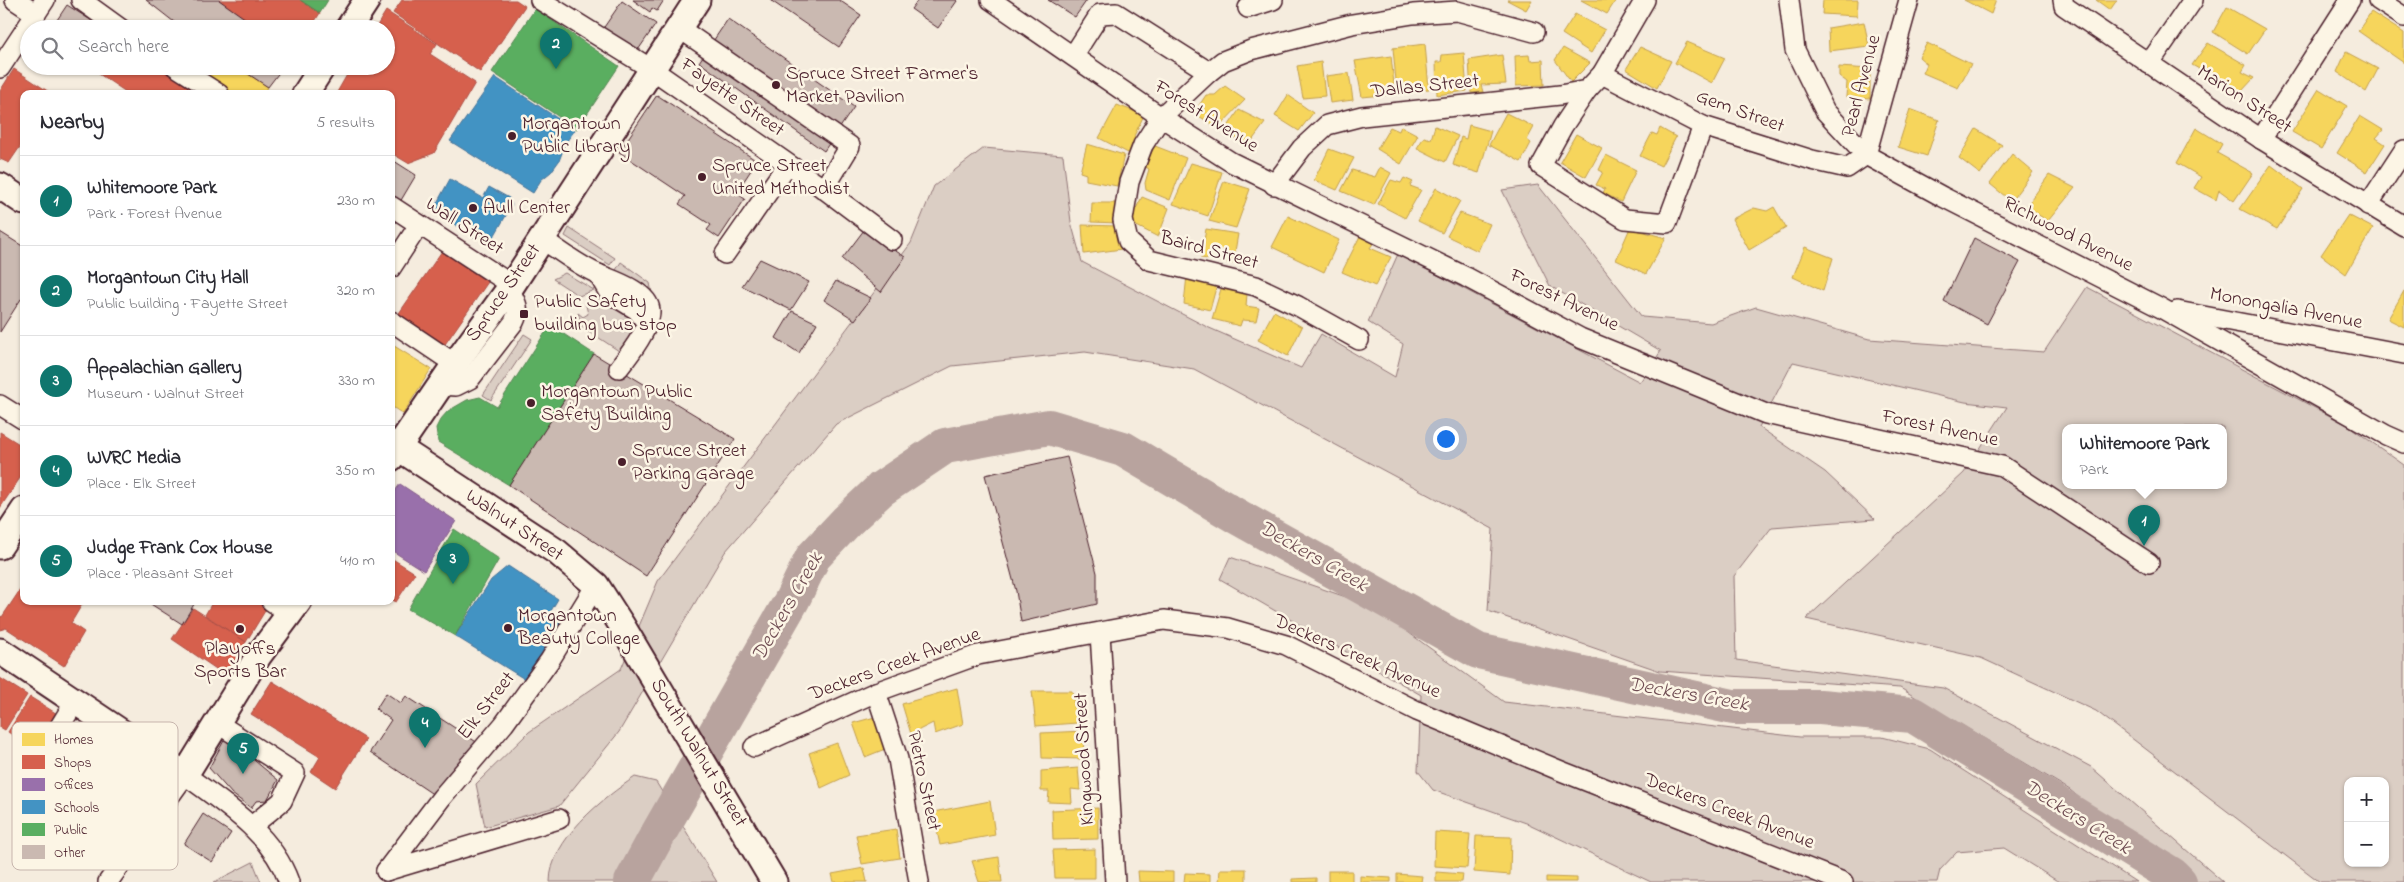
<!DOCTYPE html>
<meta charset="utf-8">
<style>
:root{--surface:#fff;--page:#f7f7f7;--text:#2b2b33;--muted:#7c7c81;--line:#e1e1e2;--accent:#0f766e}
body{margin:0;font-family:"Indie Flower",sans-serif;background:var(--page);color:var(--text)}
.controls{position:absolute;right:15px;bottom:15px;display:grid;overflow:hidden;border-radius:10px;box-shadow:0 1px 4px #0004}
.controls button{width:45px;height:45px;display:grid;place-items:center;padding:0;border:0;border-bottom:1px solid var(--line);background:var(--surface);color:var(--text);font:25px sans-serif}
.you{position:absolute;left:1445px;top:438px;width:18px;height:18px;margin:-12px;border:4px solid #fff;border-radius:50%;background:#1a73e8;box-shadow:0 0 0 8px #1a73e833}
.badge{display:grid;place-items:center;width:32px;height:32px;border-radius:50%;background:var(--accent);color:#fff;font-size:16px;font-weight:700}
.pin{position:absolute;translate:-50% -41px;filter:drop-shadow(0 1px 2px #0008)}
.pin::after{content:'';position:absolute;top:26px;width:18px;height:15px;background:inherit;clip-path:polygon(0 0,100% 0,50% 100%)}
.popup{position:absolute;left:2062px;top:424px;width:165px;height:65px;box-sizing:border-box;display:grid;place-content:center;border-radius:10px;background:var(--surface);filter:drop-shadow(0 1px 4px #0005);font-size:16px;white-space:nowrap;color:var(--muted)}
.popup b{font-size:19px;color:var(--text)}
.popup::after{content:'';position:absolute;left:50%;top:100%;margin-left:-10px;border:10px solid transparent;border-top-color:var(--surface)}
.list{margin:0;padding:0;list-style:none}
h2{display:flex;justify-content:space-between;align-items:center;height:65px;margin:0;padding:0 20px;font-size:21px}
h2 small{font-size:16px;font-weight:400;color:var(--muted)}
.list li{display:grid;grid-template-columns:32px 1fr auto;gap:15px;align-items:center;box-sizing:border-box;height:90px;padding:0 20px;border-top:1px solid var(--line)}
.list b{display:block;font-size:19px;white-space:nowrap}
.list p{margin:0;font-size:16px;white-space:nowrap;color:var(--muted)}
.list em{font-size:16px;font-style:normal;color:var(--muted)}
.icon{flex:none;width:28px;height:28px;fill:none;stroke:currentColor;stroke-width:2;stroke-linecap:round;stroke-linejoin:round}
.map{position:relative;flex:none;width:2404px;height:882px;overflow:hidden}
.search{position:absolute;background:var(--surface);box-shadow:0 1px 4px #0004;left:20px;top:20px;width:375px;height:55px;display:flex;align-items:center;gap:12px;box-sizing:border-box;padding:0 18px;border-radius:28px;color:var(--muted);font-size:19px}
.panel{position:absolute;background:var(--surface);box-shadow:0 1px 4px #0004;left:20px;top:90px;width:375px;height:515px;border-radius:10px}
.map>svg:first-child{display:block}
.green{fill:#dbcec4;stroke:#927678;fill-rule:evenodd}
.homes{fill:#f6d55c;stroke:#c29e4d}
.shops{fill:#d6604d;stroke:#ac4c43}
.offices{fill:#9970ab;stroke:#815885}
.schools{fill:#4393c3;stroke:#457095}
.public{fill:#5aae61;stroke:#558351}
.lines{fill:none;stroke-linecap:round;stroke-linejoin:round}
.river{stroke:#b8a39e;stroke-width:36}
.building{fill:#cab9b1;stroke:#4a1f2b}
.minor-casing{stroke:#4a1f2b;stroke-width:22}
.major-casing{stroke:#4a1f2b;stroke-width:29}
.minor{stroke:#fcf5e5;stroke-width:19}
.major{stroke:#fcf5e5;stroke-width:25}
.poi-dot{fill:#4a1f2b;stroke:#fcf5e5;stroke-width:2}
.labels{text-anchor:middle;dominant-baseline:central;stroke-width:5;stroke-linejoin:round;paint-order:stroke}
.poi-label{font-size:20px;fill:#4a1f2b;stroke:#fcf5e5;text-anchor:start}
.street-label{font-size:20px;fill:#4a1f2b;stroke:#fcf5e5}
.water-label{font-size:21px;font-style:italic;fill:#704d53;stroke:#fcf5e5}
.key{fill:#fcf5e5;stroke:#c7b5ad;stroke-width:1}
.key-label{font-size:14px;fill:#4a1f2b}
</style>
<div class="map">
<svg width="2404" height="882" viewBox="0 0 2404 882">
<rect width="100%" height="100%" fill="#f5ecde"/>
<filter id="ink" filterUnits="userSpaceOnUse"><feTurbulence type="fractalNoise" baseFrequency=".02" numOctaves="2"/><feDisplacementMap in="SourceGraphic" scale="10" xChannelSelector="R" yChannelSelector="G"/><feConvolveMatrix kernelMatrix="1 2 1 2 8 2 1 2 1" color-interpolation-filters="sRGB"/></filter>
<g filter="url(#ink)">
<g class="green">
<path d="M984,148L1063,155L1071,222L1082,262L1207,327L1301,368L1321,334L1395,377L1403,344L1368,322L1398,254L1640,382L1661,351L1550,286L1502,190L1538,185L1642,317L1711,323L1756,307L1869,339L2044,352L2087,287L2349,426L2404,465V882H2320L2096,711L1981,658L1806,619L1964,473L2007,407L1965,402L1793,362L1759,427L1825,472L1875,519L1772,527L1734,576L1736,660L1943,688L2091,767L2223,882H2180L2070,790L1900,688L1660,671L1488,611L1493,529L1194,369L1085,352L952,366L836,424L725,552L619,732L559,806L485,827L476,784L529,732L621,669L658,581L911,243L934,186ZM2065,427H2223V485H2065ZM2348,781H2385V863H2348Z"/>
<path d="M569,228L615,258L610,265L565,236Z"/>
<path d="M621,262L650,283L652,293L616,270Z"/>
<path d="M565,273L594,290L579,296L553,279Z"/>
<path d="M603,296L627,311L633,320V331L619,351L581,326L578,313L583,317L588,314L585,301Z"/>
<path d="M524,334L532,339L491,400L483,395Z"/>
<path d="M1230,557L1372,606L1504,702L1800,737H1882L1930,749L2136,882H2059L2004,848L1957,852L1940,870L1937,882H1651L1529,824L1433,790L1418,771L1421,695L1220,579Z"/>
<path d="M635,777L656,782L717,882H550C550,840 603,798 635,777Z"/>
<path d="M253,862L261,882H214Z"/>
</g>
<g class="homes">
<path d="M1507,0H1532L1526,10Z"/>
<path d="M1581,0H1616L1607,14Z"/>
<path d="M1823,0H1858L1857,16L1822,14Z"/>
<path d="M1964,0H1996L1991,14Z"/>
<path d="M2096,0H2117L2110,10Z"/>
<path d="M2227,7L2265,29L2248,54L2213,32Z"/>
<path d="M2371,12L2404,33V63L2358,31Z"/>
<path d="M1575,14L1605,30L1591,53L1562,34Z"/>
<path d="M1864,22L1869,46L1829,51L1828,28Z"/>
<path d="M1687,42L1725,58L1712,83L1675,63Z"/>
<path d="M1927,43L1971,64L1958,88L1923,73L1927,64L1919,57Z"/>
<path d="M2208,43L2246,65L2242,72L2254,78L2241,92L2192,65Z"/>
<path d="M1425,44L1429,89L1397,92L1393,48Z"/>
<path d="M1640,47L1671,61L1657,88L1626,69Z"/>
<path d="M1563,48L1590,63L1571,82L1555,60Z"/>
<path d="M2346,52L2378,69L2366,92L2337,72Z"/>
<path d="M1464,53L1467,91L1437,95L1436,62H1441L1442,55Z"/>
<path d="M1502,55L1506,84L1481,85L1483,92L1471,93L1469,60Z"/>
<path d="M1529,55L1530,61L1543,60L1544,85L1516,86L1515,56Z"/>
<path d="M1391,56L1395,94L1362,97L1355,61Z"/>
<path d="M1321,62L1325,96L1303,98L1297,66Z"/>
<path d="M204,66H236L268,87L264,94H228L198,76Z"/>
<path d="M1839,67L1870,69V99L1846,97L1847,82L1839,76Z"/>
<path d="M1349,73L1353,100L1330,103L1326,76Z"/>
<path d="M1225,86L1245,100L1218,128L1194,113L1206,95H1215Z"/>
<path d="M2319,89L2347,106L2321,149L2292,132Z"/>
<path d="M1288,95L1313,113L1299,131L1275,116Z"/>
<path d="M1117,105L1144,115L1134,136L1139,140L1130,154L1099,138Z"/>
<path d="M1910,109L1939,120L1927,156L1898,147Z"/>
<path d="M1239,110L1265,123L1248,146L1225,131Z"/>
<path d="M1506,113L1534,127L1527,140L1531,143L1521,162L1489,145Z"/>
<path d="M2360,116L2383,130L2376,138L2385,144L2367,172L2337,153Z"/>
<path d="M1469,125L1491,131L1479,173L1453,165L1461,137L1466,139Z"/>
<path d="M1401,126L1418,135L1401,164L1377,149L1390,127L1399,131Z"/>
<path d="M1435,126L1458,136L1445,162L1417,148L1424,137L1431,139Z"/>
<path d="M1660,128L1676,137L1661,166L1640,156L1652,133L1657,135Z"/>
<path d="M2196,128L2222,144L2217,153L2253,173L2234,201L2219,190L2216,200L2194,188L2201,177L2177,163Z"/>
<path d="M1976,129L2002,145L1980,174L1959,158Z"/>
<path d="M1576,134L1602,148L1586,177L1560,162Z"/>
<path d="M1087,144L1124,155L1117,186L1086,180V174L1080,172Z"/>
<path d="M1155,146L1186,158L1170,200L1146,190L1145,183L1149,169L1144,166Z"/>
<path d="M1329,149L1354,158L1337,190L1314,180Z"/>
<path d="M2012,154L2033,172L2011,201L1990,184Z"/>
<path d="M1606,155L1636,170L1621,202L1603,193L1605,189L1596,185L1603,172L1599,170Z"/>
<path d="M1191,163L1222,172L1208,216L1173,204Z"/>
<path d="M2271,165L2303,189L2277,229L2240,209Z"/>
<path d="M1380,167L1391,173L1374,205L1341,191L1352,170L1375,177Z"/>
<path d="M2049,175L2075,188L2048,221L2026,207Z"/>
<path d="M1404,178L1413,182L1410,186L1421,190L1405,218L1378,204L1391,180L1401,183Z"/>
<path d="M1224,181L1250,189L1236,228L1209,221Z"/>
<path d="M1436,188L1460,201L1442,233L1418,221Z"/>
<path d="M1142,197L1169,208L1158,237L1129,222Z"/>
<path d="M1092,203H1120L1118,223L1091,222Z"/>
<path d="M1774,207L1786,228L1749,250L1732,219L1754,208L1767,211Z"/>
<path d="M1460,213L1490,224L1478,251L1447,236Z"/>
<path d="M2348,215L2373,228L2346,274L2321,255Z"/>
<path d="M1288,216L1339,240L1324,272L1272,247Z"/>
<path d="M1082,225L1118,226L1122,249L1084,254Z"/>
<path d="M1630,228L1666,238L1646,274L1616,260Z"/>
<path d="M1206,229L1238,234L1233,263L1201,258Z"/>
<path d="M1360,236L1374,242L1370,248L1391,257L1375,286L1342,272Z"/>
<path d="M1805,247L1833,258L1823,291L1793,277Z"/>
<path d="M1187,275L1217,284L1210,310L1184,304Z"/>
<path d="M1221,289L1247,294L1246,306L1259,308L1256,321L1242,320L1240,326L1212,319Z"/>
<path d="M2404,291V327L2388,319Z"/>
<path d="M1274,311L1302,327L1288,356L1258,340Z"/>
<path d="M391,344L431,369L403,414L391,406Z"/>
<path d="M957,688L963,724L935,734L933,723L911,734L902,704Z"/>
<path d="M1032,691H1072L1077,723L1036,726Z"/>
<path d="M875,717L885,749L865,757L853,723Z"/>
<path d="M1084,731L1083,759L1042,758L1041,733Z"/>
<path d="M837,743L849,775L821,788L809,753Z"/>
<path d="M1078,768L1080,790L1071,789L1072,803L1048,802L1049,791H1041V771Z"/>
<path d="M990,801L995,835L940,845L933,812Z"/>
<path d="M1098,808V839L1053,840L1052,810Z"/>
<path d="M896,829L900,858L862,864L856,835Z"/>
<path d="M1435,832L1470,834L1467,868L1434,866Z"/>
<path d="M1476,836L1511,837L1510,875L1474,872Z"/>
<path d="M1095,849V878H1055L1053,850Z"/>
<path d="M999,857L1002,882H979L972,861Z"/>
<path d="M864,868L867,882H834L832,874Z"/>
<path d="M1220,869H1246V882H1219Z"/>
<path d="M1138,871L1173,872V882H1139Z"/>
<rect x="1328" y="871" width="24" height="11"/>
<path d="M1436,872L1463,874L1462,882H1436Z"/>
<path d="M1185,873L1210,874V882H1184Z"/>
<path d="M1397,874L1422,876L1421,882H1397Z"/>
<path d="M1360,876L1391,878V882H1360Z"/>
<path d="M1546,877L1577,878V882H1546Z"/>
<path d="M1316,878V882H1292V879Z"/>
</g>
<g class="shops">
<path d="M219,0H300L320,13L310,29H260Z"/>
<path d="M402,0H516L525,6L480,72L393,13Z"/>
<path d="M386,11L437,44L430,54L475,83L434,153L408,163L391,153V94H336L352,66H386V29H375Z"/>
<path d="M104,66H162L204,94H129L99,74Z"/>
<path d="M14,69L52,94H24V141L9,163L0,159V91Z"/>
<path d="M442,251L488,282L441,350L395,319Z"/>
<path d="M0,432L24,447V472L0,508Z"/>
<path d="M391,558L415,573L396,602L391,599Z"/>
<path d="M24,584V601H84L71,623L84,632L64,666L6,628L0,630V616L2,617Z"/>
<path d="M213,601H261L268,606L246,642L205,615Z"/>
<path d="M193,608L246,642L225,675L172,639Z"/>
<path d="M0,678L27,695L5,730L0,727Z"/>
<path d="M272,681L366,739L335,788L311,772L320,757L251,714Z"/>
<path d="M30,697L62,717L39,752L8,732Z"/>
<path d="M81,739L109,756L82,797L55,780Z"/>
</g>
<path class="offices" d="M400,484L456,521L424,571L391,550V497Z"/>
<g class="schools">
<path d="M495,77L575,130L566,142L559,161L551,172L541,180L533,193L450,141Z"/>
<path d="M450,179L483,198L489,187L509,198L512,205L492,240L487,236L475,238L433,210Z"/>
<path d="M508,566L558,599L549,614L561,622L553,634L559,640L526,680L455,636L491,580Z"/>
</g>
<g class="public">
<path d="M300,0H328L320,13Z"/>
<path d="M535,9L619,66L577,129L492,72Z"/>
<path d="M550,325L594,354L509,485L438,442L436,428L440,420L448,411L467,400L480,397L497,407Z"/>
<path d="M454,529L499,559L455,636L408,609Z"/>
</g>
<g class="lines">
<path class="river" d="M632,882L653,843L792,600L813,557L847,521L881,489L945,446L1049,427L1123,449L1238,517L1478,651L1733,707H1820L1913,715L2172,875L2179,882"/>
</g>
<g class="building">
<path d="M146,0H219L260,29H183Z"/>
<path d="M633,0H664L657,11L652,8L650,12Z"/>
<path d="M770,0H839L861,15L839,47Z"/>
<path d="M918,0H956L957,1L938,28L911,9Z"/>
<path d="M1048,0H1087L1075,17Z"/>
<path d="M622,1L656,24L636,53L600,33Z"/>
<path d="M67,5L105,29H51Z"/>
<path d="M728,19L854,107L824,151L699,62Z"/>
<path d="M236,66H284L268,87Z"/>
<path d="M657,95L757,161L736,193L745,199L719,238L707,230L711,225L679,204L685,196L619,152Z"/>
<path d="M391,159L416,175L397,207L391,203Z"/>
<path d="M864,230L905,257L881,292L842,259Z"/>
<path d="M0,232L24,247V300L21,299L0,332Z"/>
<path d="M1974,238L2020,262L1987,324L1944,301Z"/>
<path d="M760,259L809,282L791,310L742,286Z"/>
<path d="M836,281L871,298L855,320L824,300Z"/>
<path d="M792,311L817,323L799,353L776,338Z"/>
<path d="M594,354L735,439L646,576L509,485Z"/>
<path d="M1067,457L1097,573V604L1021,622L1016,591L985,475Z"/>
<path d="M146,601H196L182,624Z"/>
<path d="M386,693L401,703L406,696L481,745L437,797L370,752L391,720L376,709Z"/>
<path d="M226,737L278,780L267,800L256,801L251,808L232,794L209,768Z"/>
<path d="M203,814L231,833L212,862L184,844Z"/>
</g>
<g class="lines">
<defs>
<g id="minor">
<path d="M15,0L36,14"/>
<path d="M81,0L121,29"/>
<path d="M540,0L653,70L824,189L892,240"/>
<path d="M991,0L1161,117L1231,162L1466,277L1580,338L1766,414L2002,466L2149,563"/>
<path d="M1789,0L1795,50L1825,111L1866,155L1943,197L2161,308L2386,435L2404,443"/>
<path d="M2063,0L2064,6L2261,139L2404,226"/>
<path d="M2378,0L2404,17"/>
<path d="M1248,8L1273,0"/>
<path d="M679,28L850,146L824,189"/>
<path d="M1073,56L1100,14L1116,13L1209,72"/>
<path d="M2149,64L2193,0"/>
<path d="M175,66L219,94"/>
<path d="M0,68L45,0"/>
<path d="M1602,74L1703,126L1812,160L1847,168L1866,155L1909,0"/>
<path d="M1587,90L1563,126L1541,166L1625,219L1667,223L1703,126"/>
<path d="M2261,139L2350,0"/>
<path d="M1274,185L1302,148L1327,125L1362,116L1560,95L1587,90L1602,74L1645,0"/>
<path d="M2368,205L2404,150"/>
<path d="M391,206L512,285"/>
<path d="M542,239C560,251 579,266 598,274C612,280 648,291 650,310C651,327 630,354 619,368"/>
<path d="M725,254L787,165"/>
<path d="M391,268L419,225"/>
<path d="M598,274L609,293L637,310L646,322"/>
<path d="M2177,311L2404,354"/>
<path d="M391,321L455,364"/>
<path d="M1359,340L1298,306L1256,286L1149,260L1128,241L1123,220L1129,182L1143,145L1161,117L1209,72L1223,61L1251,50L1352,24L1413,14L1457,11L1534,32"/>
<path d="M440,385L456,386L470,379L514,322C521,308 516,302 509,289"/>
<path d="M0,405L24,420"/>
<path d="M271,601L290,614"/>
<path d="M1100,633L1115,882"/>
<path d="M876,692L898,759L919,882"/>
<path d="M217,723L295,773L282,801L252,826"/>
<path d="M754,747L876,692L978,655L1164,620L1228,628L1286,645L1417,711L1561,771L1843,882"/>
<path d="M30,775L76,700"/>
<path d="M386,871L442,797L504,724L550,660L596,585"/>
<path d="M386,871L559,819"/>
<path d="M108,882L185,775C225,804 272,834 289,882"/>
</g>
<g id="major">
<path d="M348,29L367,0"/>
<path d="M305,94L323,66"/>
<path d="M0,186L24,202"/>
<path d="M391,443L557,552L596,585L621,624L774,882"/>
<path d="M391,458L455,364L512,285L697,0"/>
<path d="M0,546L24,510"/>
<path d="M0,651L185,775L259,655L299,601"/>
</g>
</defs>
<use href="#minor" class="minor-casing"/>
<use href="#major" class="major-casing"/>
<use href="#minor" class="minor"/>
<use href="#major" class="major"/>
</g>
</g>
<g class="poi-dot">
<circle cx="776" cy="85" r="5"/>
<circle cx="512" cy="136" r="5"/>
<circle cx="702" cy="177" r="5"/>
<circle cx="473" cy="208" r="5"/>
<rect x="519" y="309" width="10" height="10" rx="2.5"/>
<circle cx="531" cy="403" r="5"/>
<circle cx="622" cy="462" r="5"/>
<circle cx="508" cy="628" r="5"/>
<circle cx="240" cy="629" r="5"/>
</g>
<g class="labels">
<g class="poi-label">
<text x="786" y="74">Spruce Street Farmer's<tspan x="786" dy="23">Market Pavilion</tspan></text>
<text x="522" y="124">Morgantown<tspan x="522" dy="23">Public Library</tspan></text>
<text x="712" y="166">Spruce Street<tspan x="712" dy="23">United Methodist</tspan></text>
<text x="483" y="208">Aull Center</text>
<text x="534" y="302">Public Safety<tspan x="534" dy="23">building bus stop</tspan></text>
<text x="541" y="392">Morgantown Public<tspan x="541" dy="23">Safety Building</tspan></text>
<text x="632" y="451">Spruce Street<tspan x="632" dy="23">Parking Garage</tspan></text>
<text x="518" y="616">Morgantown<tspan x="518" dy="23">Beauty College</tspan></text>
<text x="240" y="649" text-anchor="middle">Playoffs<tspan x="240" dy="23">Sports Bar</tspan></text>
</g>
<g class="street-label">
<text transform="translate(1862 86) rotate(-75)">Pearl Avenue</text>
<text transform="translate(1425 87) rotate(-6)">Dallas Street</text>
<text transform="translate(732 98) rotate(35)">Fayette Street</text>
<text transform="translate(2244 100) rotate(33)">Marion Street</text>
<text transform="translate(1740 112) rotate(20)">Gem Street</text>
<text transform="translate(1206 117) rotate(32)">Forest Avenue</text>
<text transform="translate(464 227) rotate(33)">Wall Street</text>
<text transform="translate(2068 235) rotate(27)">Richwood Avenue</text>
<text transform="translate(1209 251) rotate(15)">Baird Street</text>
<text transform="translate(504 293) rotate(-55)">Spruce Street</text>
<text transform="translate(1564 301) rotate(26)">Forest Avenue</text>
<text transform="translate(2286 309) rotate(11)">Monongalia Avenue</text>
<text transform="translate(1940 429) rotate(12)">Forest Avenue</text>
<text transform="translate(514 526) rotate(34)">Walnut Street</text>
<text transform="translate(1357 657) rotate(24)">Deckers Creek Avenue</text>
<text transform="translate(895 665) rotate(-20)">Deckers Creek Avenue</text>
<text transform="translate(487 706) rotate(-52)">Elk Street</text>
<text transform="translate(698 753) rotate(59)">South Walnut Street</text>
<text transform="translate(1085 759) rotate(-93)">Kingwood Street</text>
<text transform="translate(923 781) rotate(78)">Pietro Street</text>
<text transform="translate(1729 812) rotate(21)">Deckers Creek Avenue</text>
</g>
<g class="water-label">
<text transform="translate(1313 557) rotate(30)">Deckers Creek</text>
<text transform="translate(788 607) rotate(-60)">Deckers Creek</text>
<text transform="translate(1688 695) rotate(10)">Deckers Creek</text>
<text transform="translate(2077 818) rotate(32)">Deckers Creek</text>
</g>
</g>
<rect x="12" y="722" width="166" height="148" rx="8" class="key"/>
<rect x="22" y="733" width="23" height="13" fill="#f6d55c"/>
<rect x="22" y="755" width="23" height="14" fill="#d6604d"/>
<rect x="22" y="778" width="23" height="13" fill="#9970ab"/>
<rect x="22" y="800" width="23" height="14" fill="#4393c3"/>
<rect x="22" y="823" width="23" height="13" fill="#5aae61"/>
<rect x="22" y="845" width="23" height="14" fill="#cab9b1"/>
<g class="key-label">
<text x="54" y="744">Homes</text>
<text x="54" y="767">Shops</text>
<text x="54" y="789">Offices</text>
<text x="54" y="812">Schools</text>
<text x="54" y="834">Public</text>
<text x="54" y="857">Other</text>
</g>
</svg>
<div class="controls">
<button>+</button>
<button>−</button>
</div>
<div class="you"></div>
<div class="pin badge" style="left:2144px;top:546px">1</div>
<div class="popup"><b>Whitemoore Park</b>Park</div>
<div class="pin badge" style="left:556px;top:69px">2</div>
<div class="pin badge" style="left:453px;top:584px">3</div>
<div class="pin badge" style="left:425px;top:748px">4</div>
<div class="pin badge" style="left:243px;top:774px">5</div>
<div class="search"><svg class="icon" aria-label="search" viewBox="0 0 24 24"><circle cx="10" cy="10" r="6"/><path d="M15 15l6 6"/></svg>Search here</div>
<section class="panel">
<h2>Nearby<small>5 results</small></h2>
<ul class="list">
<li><span class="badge">1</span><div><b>Whitemoore Park</b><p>Park · Forest Avenue</p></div><em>230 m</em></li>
<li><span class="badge">2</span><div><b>Morgantown City Hall</b><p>Public building · Fayette Street</p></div><em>320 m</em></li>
<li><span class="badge">3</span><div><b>Appalachian Gallery</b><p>Museum · Walnut Street</p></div><em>330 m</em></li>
<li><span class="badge">4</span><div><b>WVRC Media</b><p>Place · Elk Street</p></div><em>350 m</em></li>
<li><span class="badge">5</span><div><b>Judge Frank Cox House</b><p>Place · Pleasant Street</p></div><em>410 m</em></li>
</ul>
</section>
</div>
